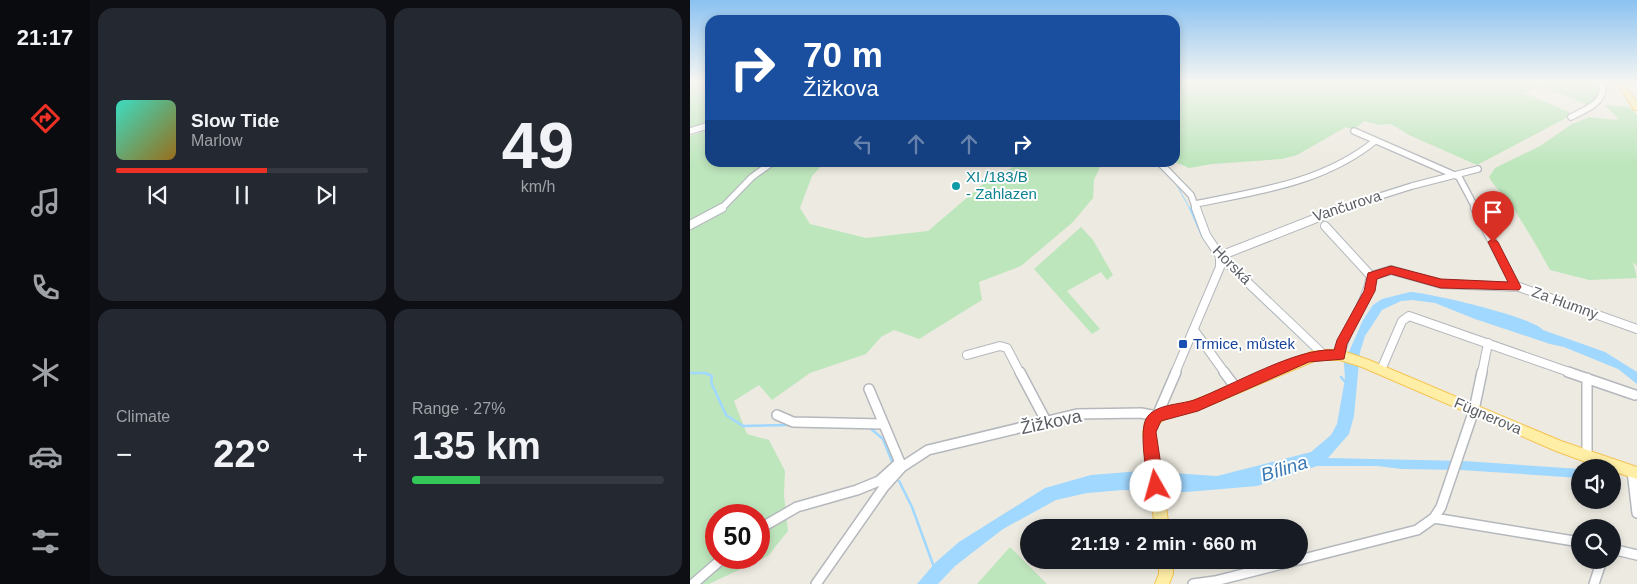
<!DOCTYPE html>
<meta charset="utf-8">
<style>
:root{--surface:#171b24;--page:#242831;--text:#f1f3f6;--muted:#9ea1a6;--line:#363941;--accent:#ee3127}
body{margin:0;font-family:Arial,sans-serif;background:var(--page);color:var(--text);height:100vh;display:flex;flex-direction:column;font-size:19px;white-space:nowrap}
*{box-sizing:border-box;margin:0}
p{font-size:16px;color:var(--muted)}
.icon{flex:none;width:28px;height:28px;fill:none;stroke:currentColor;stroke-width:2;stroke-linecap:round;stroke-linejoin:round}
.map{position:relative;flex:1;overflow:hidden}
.details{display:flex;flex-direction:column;gap:8px;padding:8px;background:#0d0f14;width:600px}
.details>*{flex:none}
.top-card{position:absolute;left:15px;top:15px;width:475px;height:152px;border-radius:15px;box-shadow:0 2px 8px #0003;background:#1a4fa0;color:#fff;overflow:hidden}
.fabs{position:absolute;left:881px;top:459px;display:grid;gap:10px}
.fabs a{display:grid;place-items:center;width:50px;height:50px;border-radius:50%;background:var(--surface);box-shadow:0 2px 8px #0003;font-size:25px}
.speed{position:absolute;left:15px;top:504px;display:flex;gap:10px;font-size:25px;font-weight:700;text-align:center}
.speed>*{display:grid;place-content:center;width:65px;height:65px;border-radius:50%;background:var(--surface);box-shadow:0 2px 8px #0003;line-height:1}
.speed .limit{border:8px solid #d22;background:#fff;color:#111}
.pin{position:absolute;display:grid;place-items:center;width:42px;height:42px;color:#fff;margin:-51px -21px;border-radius:50% 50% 50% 0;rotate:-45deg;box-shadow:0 0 5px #0007}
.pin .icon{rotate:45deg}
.me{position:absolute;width:55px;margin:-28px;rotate:353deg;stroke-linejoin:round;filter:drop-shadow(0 0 4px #0008)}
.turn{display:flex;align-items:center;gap:18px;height:105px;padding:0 15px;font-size:22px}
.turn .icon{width:65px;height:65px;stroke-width:2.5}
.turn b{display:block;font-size:35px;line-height:42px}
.lanes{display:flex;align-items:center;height:48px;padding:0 15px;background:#0003;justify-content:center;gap:25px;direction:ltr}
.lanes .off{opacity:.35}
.big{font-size:38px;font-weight:700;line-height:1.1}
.details .widget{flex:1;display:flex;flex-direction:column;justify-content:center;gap:8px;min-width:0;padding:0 18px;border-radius:15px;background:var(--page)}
.details .dial{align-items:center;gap:0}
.dial b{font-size:65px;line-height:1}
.song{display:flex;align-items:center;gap:15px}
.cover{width:60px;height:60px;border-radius:8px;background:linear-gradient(135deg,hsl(170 70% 55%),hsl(40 70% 35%))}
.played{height:5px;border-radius:2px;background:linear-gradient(90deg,var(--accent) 60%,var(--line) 60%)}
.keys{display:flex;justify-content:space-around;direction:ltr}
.heat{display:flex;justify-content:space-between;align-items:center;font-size:28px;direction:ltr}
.charge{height:8px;border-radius:4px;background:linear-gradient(90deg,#34c759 27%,var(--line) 0)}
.details .tiles{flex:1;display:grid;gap:8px;grid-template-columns:repeat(2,1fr)}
.trip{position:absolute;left:330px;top:519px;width:288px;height:50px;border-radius:25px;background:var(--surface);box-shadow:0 2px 8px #0003;font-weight:700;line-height:50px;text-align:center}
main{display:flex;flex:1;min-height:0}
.tab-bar{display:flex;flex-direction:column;width:90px;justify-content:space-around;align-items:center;background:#090b0e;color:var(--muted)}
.tab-bar .icon{width:35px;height:35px}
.tab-bar .selected{color:var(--accent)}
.tab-bar b{font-size:22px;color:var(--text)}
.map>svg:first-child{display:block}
.green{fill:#bee6bd;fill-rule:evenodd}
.water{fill:#a0d8ff}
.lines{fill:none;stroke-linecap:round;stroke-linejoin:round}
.stream-far2{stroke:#a0d8ff;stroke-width:1}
.stream-far1{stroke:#a0d8ff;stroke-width:2}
.stream{stroke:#a0d8ff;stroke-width:2.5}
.minor-far2-casing{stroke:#b4b8bd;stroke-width:8}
.minor-far1-casing{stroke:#b4b8bd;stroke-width:10}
.minor-casing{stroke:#b4b8bd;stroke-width:12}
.major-casing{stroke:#f5c353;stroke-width:2}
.minor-far2{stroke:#fff;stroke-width:5.5}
.minor-far1{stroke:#fff;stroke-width:8}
.minor{stroke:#fff;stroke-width:9}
.major{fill:#ffeea5;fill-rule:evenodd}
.route{fill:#ee3127;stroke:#9b2019}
.culture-dot{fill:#0f9aa8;stroke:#fff;stroke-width:2}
.transit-dot{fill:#1a4fb4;stroke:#fff;stroke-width:2}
.labels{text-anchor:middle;stroke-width:4;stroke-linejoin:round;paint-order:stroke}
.culture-label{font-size:15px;fill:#0d838f;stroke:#fff;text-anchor:start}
.street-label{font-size:15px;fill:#5a5e63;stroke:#fff}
.transit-label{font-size:15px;fill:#164399;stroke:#fff;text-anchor:start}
.near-street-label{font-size:18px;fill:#5a5e63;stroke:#fff}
.near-water-label{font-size:19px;font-style:italic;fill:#3a79b4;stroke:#fff}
</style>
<main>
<nav class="tab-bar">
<b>21:17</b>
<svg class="icon selected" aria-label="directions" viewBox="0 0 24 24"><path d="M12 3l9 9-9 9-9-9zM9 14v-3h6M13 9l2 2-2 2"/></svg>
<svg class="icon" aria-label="music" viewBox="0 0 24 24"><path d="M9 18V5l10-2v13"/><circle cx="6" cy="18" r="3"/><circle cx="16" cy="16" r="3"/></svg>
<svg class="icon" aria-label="phone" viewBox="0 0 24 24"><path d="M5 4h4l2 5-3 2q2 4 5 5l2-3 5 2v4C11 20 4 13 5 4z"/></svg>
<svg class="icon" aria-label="climate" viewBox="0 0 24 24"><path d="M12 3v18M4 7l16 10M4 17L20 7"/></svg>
<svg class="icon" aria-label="car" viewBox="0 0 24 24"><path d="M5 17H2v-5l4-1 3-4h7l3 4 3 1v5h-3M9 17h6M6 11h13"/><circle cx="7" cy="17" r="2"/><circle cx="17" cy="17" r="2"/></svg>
<svg class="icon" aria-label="filters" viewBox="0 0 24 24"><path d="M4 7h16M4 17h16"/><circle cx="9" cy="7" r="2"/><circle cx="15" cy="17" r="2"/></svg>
</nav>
<section class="details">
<div class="tiles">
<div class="widget">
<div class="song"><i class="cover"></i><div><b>Slow Tide</b><p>Marlow</p></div></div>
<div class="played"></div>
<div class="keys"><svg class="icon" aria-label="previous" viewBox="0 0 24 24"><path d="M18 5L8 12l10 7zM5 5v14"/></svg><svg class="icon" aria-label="pause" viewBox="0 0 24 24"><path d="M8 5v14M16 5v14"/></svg><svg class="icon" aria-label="next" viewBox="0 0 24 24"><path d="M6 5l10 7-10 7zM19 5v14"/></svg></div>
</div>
<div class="widget dial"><b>49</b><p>km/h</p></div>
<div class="widget"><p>Climate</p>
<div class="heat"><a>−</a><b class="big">22°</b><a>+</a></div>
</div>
<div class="widget"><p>Range · 27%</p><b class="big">135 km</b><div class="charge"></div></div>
</div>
</section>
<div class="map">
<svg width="947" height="584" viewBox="0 0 947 584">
<rect width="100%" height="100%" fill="#edeae1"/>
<path class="green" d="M0 82H20V128L0 134Z
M485 82H900L912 88 905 100 898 105 850 86 833 94H837L883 114 877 115 878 117 787 165 719 135 701 124 689 125 674 121 664 130 656 127 607 155 592 159 522 164 499 168 485 162V100L493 97 485 88Z
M917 105 939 107 947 115V266L943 262 947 278 899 280 860 270C847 246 833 223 818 200 811 191 804 187 799 177L805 168 850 146 882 124 899 117 926 120 928 118 915 106Z
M20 129V162L134 163 122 176 110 208 120 224 176 238 238 231 293 184 330 163H412L404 180 403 198 383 222 331 266 289 282 292 300 229 339 204 330 191 337 176 354 120 373 82 400 69 385 44 401 57 434 79 440 95 471 94 495 98 531 78 556 19 584H0V136ZM26 515H69V558H26Z
M391 227 403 240 423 275 417 280 411 272 377 291 410 329 402 334 344 269Z
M320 547 357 584H287Z"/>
<path class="water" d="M720 292C740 293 843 317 853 330L915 352 947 372V384L928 369 874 347 860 344 785 319 745 303 722 300 711 301 692 310 675 336 670 352 664 416 659 434 638 458 774 461 890 469V478L771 470 712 469 687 466H627L567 486 496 492 433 490 397 493 366 500 313 529 265 566 248 584H227L246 562 269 542 355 488 401 475 451 471 527 476 621 452 641 435 647 424 655 379 654 363 673 320 683 305 692 299Z"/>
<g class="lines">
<path class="stream-far2" d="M463 162 480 177
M485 182 500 209"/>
<path class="stream-far1" d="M500 208 512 236
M535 266 622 349"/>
<path class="stream" d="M0 373H15L22 376 21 382 36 415 53 426 100 425
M651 377 656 383
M180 428 193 439 203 464
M209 481 222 507 244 567"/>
<defs>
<path id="minor-far2" d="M881 117C895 110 917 102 912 83
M0 131 20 125
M664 131 769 177 786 209
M469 162 501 195 506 209
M505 204C569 191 633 183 685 141
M31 209 62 177 83 162
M649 209 722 186 788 169"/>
<path id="minor-far1" d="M506 208 516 235 530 256 633 354
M785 208 826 287
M0 225 32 208
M635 226 681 276
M530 256 652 208
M504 330 535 373
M277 355 310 346 317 348 330 373
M650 355C656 327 676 305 681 276L701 270 751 284 829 287 947 329
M691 370 712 321 719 316 882 373
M485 373 530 267V256
M792 373 798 343"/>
<path id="minor" d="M330 372 356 421
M534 372 546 388
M878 372 945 395
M897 378V456
M179 389 211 465
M87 415 103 422 193 424
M942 471 947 513
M744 518 890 542
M69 529 107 507 167 490 189 481 210 462
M922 549 947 555
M609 560 727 530 744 518 751 507 784 410 792 372
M3 584 33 558
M126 584 194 487 212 467 238 450 387 414 451 413 467 416 486 372
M503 584 525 581 608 560
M904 584 910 566 909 560"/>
<path id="major" d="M927 82H933L947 103V110H944Z
M626 350H650L679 360 871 441 947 467V479L922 471V468H912L866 451 672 367 650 360H627L508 410 475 419 468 424 465 432 479 528H465L453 432 459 416 468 410 503 401Z
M469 560H483V574L479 584H465L469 574Z"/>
</defs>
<use href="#minor-far2" class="minor-far2-casing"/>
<use href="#minor-far1" class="minor-far1-casing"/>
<use href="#minor" class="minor-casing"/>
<use href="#major" class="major-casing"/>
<use href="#minor-far2" class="minor-far2"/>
<use href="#minor-far1" class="minor-far1"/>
<use href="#minor" class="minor"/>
<use href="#major" class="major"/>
</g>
<linearGradient id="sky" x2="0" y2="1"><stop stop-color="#8bc2f1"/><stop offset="0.5" stop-color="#f7f6f2"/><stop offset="1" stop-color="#f7f6f2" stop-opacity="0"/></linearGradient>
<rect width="947" height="164" fill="url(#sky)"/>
<path class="route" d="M803 238 808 242 831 287 829 290 751 288 701 274 687 279 685 291 657 344 654 359 619 362 508 411 471 421 466 432 474 486 471 491 466 493 461 491C456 478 449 431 456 419 464 404 489 405 504 400 541 386 608 347 644 350L647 340 674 291 678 273 701 266 751 279 818 282 798 242Z"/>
<circle class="culture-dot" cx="266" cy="186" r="5"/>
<rect class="transit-dot" x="488" y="339" width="10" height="10" rx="2.5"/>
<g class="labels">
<g class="culture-label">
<text x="276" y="182">XI./183/B<tspan x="276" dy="17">- Zahlazen</tspan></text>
</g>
<g class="street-label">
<text transform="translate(657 206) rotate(-18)" y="5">Vančurova</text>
<text transform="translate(542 265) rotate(45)" y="5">Horská</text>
<text transform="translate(875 303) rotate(20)" y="5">Za Humny</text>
<text transform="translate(798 416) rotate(23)" y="5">Fügnerova</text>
</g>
<g class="transit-label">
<text x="503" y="349">Trmice, můstek</text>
</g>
<g class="near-street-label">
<text transform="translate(361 422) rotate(-12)" y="6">Žižkova</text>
</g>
<g class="near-water-label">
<text transform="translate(594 468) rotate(-17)" y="7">Bílina</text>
</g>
</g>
</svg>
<div class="fabs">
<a><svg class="icon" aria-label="sound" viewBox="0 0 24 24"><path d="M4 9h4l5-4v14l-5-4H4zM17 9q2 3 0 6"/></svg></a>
<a><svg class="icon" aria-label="search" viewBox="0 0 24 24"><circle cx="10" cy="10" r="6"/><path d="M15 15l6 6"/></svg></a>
</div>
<div class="speed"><div class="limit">50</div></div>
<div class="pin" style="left:803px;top:242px;background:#d93025"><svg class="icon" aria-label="arrive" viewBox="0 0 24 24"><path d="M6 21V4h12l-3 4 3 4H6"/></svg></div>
<svg class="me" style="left:466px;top:486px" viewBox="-20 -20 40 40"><circle r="19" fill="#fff"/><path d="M0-13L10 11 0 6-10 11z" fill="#ee3127"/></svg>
<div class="trip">21:19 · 2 min · 660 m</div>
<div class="top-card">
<div class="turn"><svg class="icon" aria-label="right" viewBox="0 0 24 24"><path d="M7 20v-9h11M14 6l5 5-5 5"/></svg><div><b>70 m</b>Žižkova</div></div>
<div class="lanes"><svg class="icon off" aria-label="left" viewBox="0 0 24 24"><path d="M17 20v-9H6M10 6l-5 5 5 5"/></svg><svg class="icon off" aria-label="ahead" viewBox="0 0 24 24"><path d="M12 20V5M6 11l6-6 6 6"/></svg><svg class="icon off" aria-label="ahead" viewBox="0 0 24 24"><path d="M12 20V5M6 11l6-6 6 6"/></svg><svg class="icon" aria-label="right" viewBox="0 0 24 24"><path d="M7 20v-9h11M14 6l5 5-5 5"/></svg></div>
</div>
</div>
</main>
